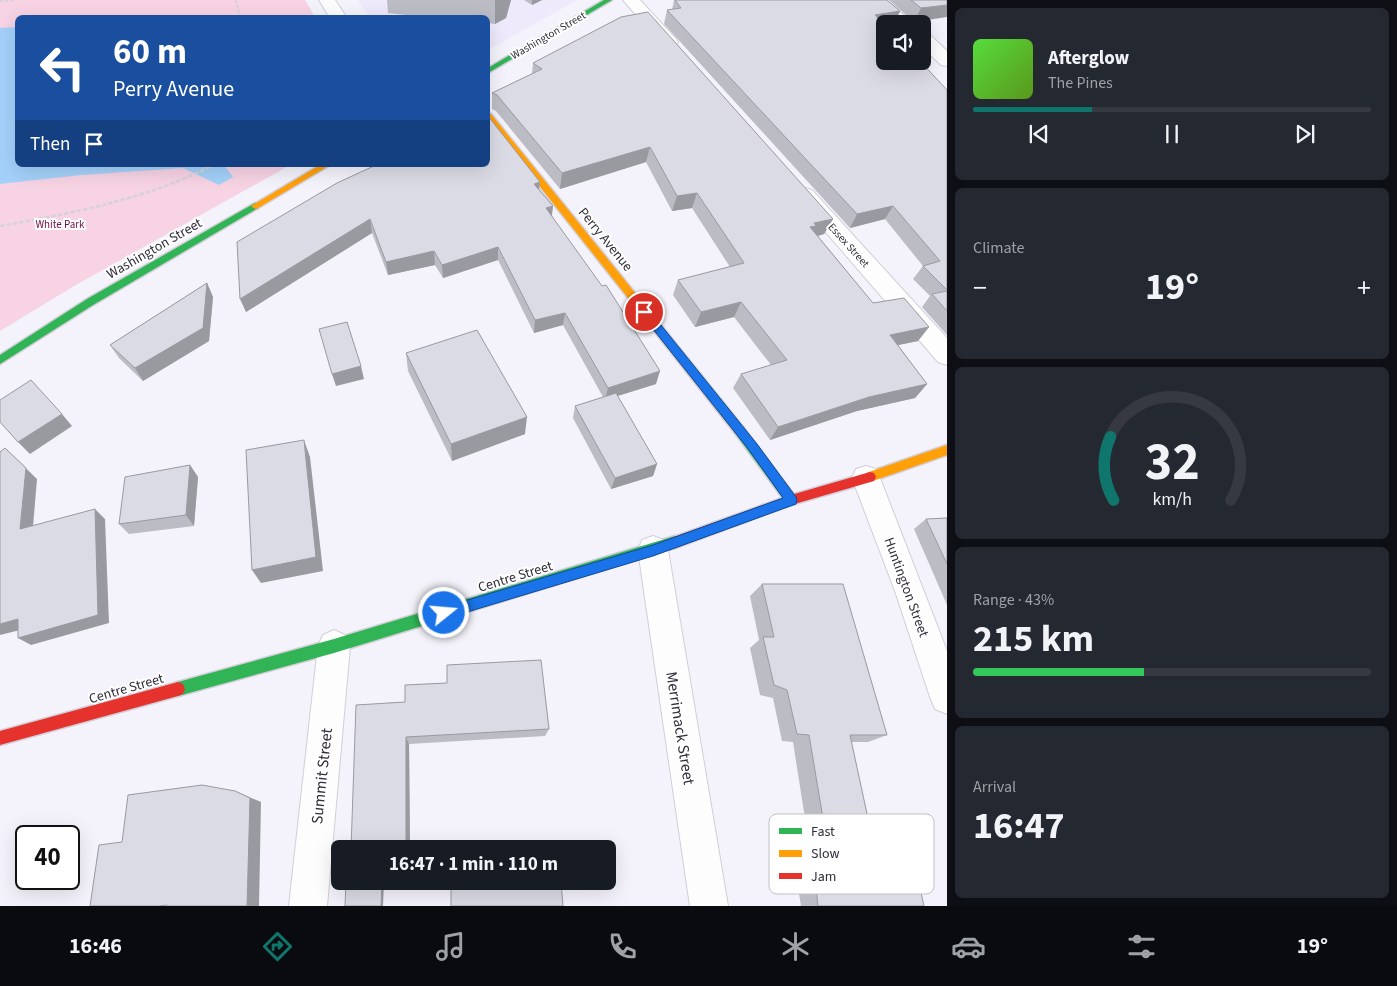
<!DOCTYPE html>
<meta charset="utf-8">
<style>
:root{--surface:#171b24;--page:#242831;--text:#f1f3f6;--muted:#9ea1a6;--line:#363941;--accent:#0f766e}
body{margin:0;font-family:"Source Sans 3",sans-serif;background:var(--page);color:var(--text);height:100vh;display:flex;flex-direction:column;font-size:19px;white-space:nowrap}
*{box-sizing:border-box;margin:0}
p{font-size:16px;color:var(--muted)}
.icon{flex:none;width:28px;height:28px;fill:none;stroke:currentColor;stroke-width:2;stroke-linecap:round;stroke-linejoin:round}
.map{position:relative;flex:1;overflow:hidden}
.details{display:flex;flex-direction:column;gap:8px;padding:8px;background:#0d0f14;width:450px}
.details>*{flex:none}
.banner{position:absolute;left:15px;top:15px;width:475px;height:152px;border-radius:8px;box-shadow:0 5px 20px #0002;background:#1a4fa0;color:#fff;overflow:hidden}
.buttons{position:absolute;left:876px;top:15px;display:grid;gap:10px}
.buttons a{display:grid;place-items:center;width:55px;height:55px;border-radius:8px;background:var(--surface);box-shadow:0 5px 20px #0002;font-size:25px}
.speed{position:absolute;left:15px;top:825px;display:flex;gap:10px;font-size:25px;font-weight:700;text-align:center}
.speed>*{display:grid;place-content:center;width:65px;height:65px;border-radius:50%;background:var(--surface);box-shadow:0 5px 20px #0002;line-height:1}
.speed .limit{border:2px solid #111;border-radius:8px;background:#fff;color:#111}
.pin{position:absolute;display:grid;place-items:center;width:42px;height:42px;color:#fff;margin:-21px;border:2px solid #fff;border-radius:50%;box-shadow:0 1px 5px #0007}
.me{position:absolute;width:55px;margin:-28px;rotate:73deg;stroke-linejoin:round;filter:drop-shadow(0 0 4px #0008)}
.turn{display:flex;align-items:center;gap:18px;height:105px;padding:0 15px;font-size:22px}
.turn .icon{width:65px;height:65px;stroke-width:2.5}
.turn b{display:block;font-size:35px;line-height:42px}
.then{display:flex;align-items:center;height:48px;padding:0 15px;background:#0003;gap:10px;font-size:19px}
.big{font-size:38px;font-weight:700;line-height:1.1}
.details .card{flex:1;display:flex;flex-direction:column;justify-content:center;gap:8px;min-width:0;padding:0 18px;border-radius:8px;background:var(--page)}
.details .dial{align-items:center;gap:0}
.dial svg{height:130px;overflow:visible;fill:none;stroke:var(--line);stroke-width:7;stroke-linecap:round;text-anchor:middle}
.dial text{fill:var(--text);stroke:none}
.song{display:flex;align-items:center;gap:15px}
.cover{width:60px;height:60px;border-radius:8px;background:linear-gradient(135deg,hsl(110 70% 55%),hsl(90 70% 35%))}
.played{height:5px;border-radius:2px;background:linear-gradient(90deg,var(--accent) 30%,var(--line) 30%)}
.keys{display:flex;justify-content:space-around;direction:ltr}
.heat{display:flex;justify-content:space-between;align-items:center;font-size:28px;direction:ltr}
.charge{height:8px;border-radius:4px;background:linear-gradient(90deg,#34c759 43%,var(--line) 0)}
.trip{position:absolute;left:331px;top:840px;width:285px;height:50px;border-radius:8px;background:var(--surface);box-shadow:0 5px 20px #0002;font-weight:700;line-height:50px;text-align:center}
.menu{display:flex;height:80px;justify-content:space-around;align-items:center;background:#090b0e;color:var(--muted)}
.menu .icon{width:35px;height:35px}
.menu .current{color:var(--accent)}
.menu b{font-size:22px;color:var(--text)}
main{display:flex;flex:1;min-height:0}
.map>svg:first-child{display:block}
.built{fill:#eee9fb}
.green{fill:#f7d3e4}
.water{fill:#a4d1fa}
.lines{fill:none;stroke-linecap:round;stroke-linejoin:round}
.street-casing{stroke:#d1ced8;stroke-width:2}
.fast-casing{stroke:#d1ced8;stroke-width:3}
.slow-casing{stroke:#d1ced8;stroke-width:3}
.jam-casing{stroke:#d1ced8;stroke-width:3}
.path-far1{stroke:#d5d3d6;stroke-width:2;stroke-dasharray:3 2;stroke-linecap:butt}
.path{stroke:#d5d3d6;stroke-width:2.5;stroke-dasharray:4.5 2;stroke-linecap:butt}
.street{fill:#fdfdfe;fill-rule:evenodd}
.fast{fill:#30b455;fill-rule:evenodd}
.slow{fill:#ff9f0a;fill-rule:evenodd}
.jam{fill:#e5322d;fill-rule:evenodd}
.wall{fill:#bcbcc5}
.shaded-wall{fill:#9999a0}
.building{fill:#dbdbe5;stroke:#9999a0}
.route{fill:#1a73e8;stroke:#114b97}
.labels{text-anchor:middle;stroke-width:4;stroke-linejoin:round;paint-order:stroke}
.far-street-label{font-size:11px;fill:#322d3b;stroke:#fff}
.far-park-label{font-size:11px;fill:#6d1142;stroke:#fff}
.street-label{font-size:14px;fill:#322d3b;stroke:#fff}
.near-street-label{font-size:16px;fill:#322d3b;stroke:#fff}
.key{fill:#fff;stroke:#c2c0c4;stroke-width:1}
.key-label{font-size:14px;fill:#322d3b}
</style>
<main>
<div class="map">
<svg width="947" height="906" viewBox="0 0 947 906">
<rect width="100%" height="100%" fill="#f4f2fa"/>
<path class="built" d="M358 0H577L488 50V18L369 17Z"/>
<path class="green" d="M0 0H305L315 17 18 18V165H290L74 286 0 331Z"/>
<path class="water" d="M17 27 18 165H224L233 177 219 185 183 168 81 175 0 184V28Z"/>
<g class="lines">
<defs>
<path id="street" d="M319 0H335L347 18H330Z
M623 0H640L675 38 678 42 675 46 669 47 663 46Z
M868 0H886L914 24H895Z
M922 32 928 33 947 51V66L941 65 922 47Z
M805 188 812 190 947 338V365L938 362 798 200 794 195 798 190Z
M866 466 876 469 880 478 947 651V714L935 709 930 697 895 591 852 478 856 469Z
M653 536 664 540 668 550 728 906H690L638 550 642 540Z
M334 630 345 635 350 646 327 906H289L318 646 323 635Z"/>
<path id="fast" d="M604 0H612L488 73V68Z
M255 203 259 206 258 208 93 305 0 364V355L87 299Z
M739 425 743 427 795 496 797 500 795 504 791 505 787 504 735 433 733 430 735 427Z
M675 536 679 538 681 542 679 546 675 548 334 653 178 696 173 694 171 689 173 684 178 682 334 639Z"/>
<path id="slow" d="M488 114H491L743 427 745 430 743 433H735L488 121Z
M320 165H330L258 208 255 209 251 206Z
M947 445V455L870 482 866 481 864 477 866 473Z"/>
<path id="jam" d="M870 472 874 473 876 477 874 481 791 505 675 548 671 546 669 542 671 538 791 495Z
M178 682 183 684 185 689 183 694 178 696 0 745V731Z"/>
</defs>
<use href="#street" class="street-casing"/>
<use href="#fast" class="fast-casing"/>
<use href="#slow" class="slow-casing"/>
<use href="#jam" class="jam-casing"/>
<path class="path-far1" d="M236 0 240 18
M0 1 13 0"/>
<path class="path" d="M0 226C72 213 148 199 213 165"/>
<use href="#street" class="street"/>
<use href="#fast" class="fast"/>
<use href="#slow" class="slow"/>
<use href="#jam" class="jam"/>
</g>
<path class="wall" d="M387 0H511L506 18 495 24 488 23V18H433L388 13Z
M524 0H542L532 5Z
M674 0H887L900 11 894 24H885V61L947 90V335L922 307 930 296 913 279 923 266 885 219 850 228 664 24 667 10H672Z
M889 0H947L914 22Z
M533 63 833 219 824 234 818 236 873 303 929 327 918 341 898 345 927 384 915 398 857 411 770 440 733 388 741 374 771 365 734 317 695 327 673 295 678 280 730 267 692 208 672 211 646 162 560 189 496 111 492 109V93L532 74Z
M539 189 553 206 552 216 656 384 617 396 657 464 653 476 611 489 573 418 575 406 603 397 563 325 534 333 498 260 443 278 435 265 388 275 372 233 246 312 237 242Z
M207 283 213 297 209 341 143 381 119 358 110 345Z
M406 353 525 434 452 461 408 371Z
M190 465 198 477 194 526 129 534 119 524Z
M947 518V605L914 529 926 519Z
M762 584 887 735 868 742H851L869 823 924 906H801L798 887 816 888 793 742 782 741 773 698 760 695 750 648 759 640 750 596Z
M405 702 549 729 545 736 409 744 410 849H351Z"/>
<path class="shaded-wall" d="M495 0H511L506 18 495 24Z
M532 0H542L532 5Z
M947 5V17L914 22 921 8Z
M900 11 894 24H885V26L875 15Z
M650 147 646 162 560 189 562 173Z
M540 182 538 196 534 184Z
M697 193 692 208 672 211 677 196Z
M553 206 551 219 546 208Z
M893 206 885 219 850 228 857 214Z
M370 219 372 233 246 312 240 299Z
M833 219 824 234 810 238V227L814 223Z
M498 247V260L443 278 442 265Z
M434 251 435 265 388 275 386 262Z
M207 283 213 297 209 341 143 381 135 368Z
M741 302 734 317 695 327 701 312Z
M565 313 563 325 534 333 535 320Z
M929 327 918 341 879 349 890 335Z
M361 366 364 379 336 386 332 374Z
M660 371 656 384 605 400 608 388Z
M927 384 915 398 857 411 770 440 778 427 869 397Z
M62 414 72 426 30 454 18 442Z
M527 417 525 434 452 461 451 444Z
M304 440 310 457 323 571 261 583 252 570Z
M5 448 37 479 32 539 20 529Z
M657 464 653 476 611 489 615 478Z
M190 465 198 477 194 526 186 515Z
M95 509 105 519 109 623 31 645 18 638Z
M18 619 32 627 0 635V624Z
M406 737 409 744 410 849H406Z
M235 791 261 802 259 906H247Z
M382 881H384L383 906H381Z"/>
<path class="building" d="M675 0H887L900 11 875 15 885 25V61H920L947 90V290L923 266 940 261 893 206 857 214 667 10 681 8Z
M911 0H947V5L921 8Z
M648 12 833 219 814 223 816 226 810 227 873 303 904 298 929 327 890 335 927 384 869 397 778 427 741 374 787 360 741 302 701 312 678 280 744 263 697 193 677 196 650 147 562 173 497 95 492 93 542 69 533 63 621 17Z
M488 116 540 182 534 184 553 206 546 208 602 286 606 285 660 371 608 388 565 313 535 320 498 247 442 265 434 251 386 262 370 219 240 299 237 242 337 183 376 165H488Z
M207 283 203 328 135 368 110 345Z
M947 291V311L932 294Z
M347 322 361 366 332 374 319 329Z
M477 330 527 417 451 444 406 353Z
M31 380 62 414 18 442 0 422V400Z
M616 393 657 464 615 478 575 406Z
M304 440 316 557 252 570 246 450Z
M5 448 26 468 20 529 95 509 98 615 18 638V619L0 624V452Z
M190 465 186 515 119 524 125 477Z
M947 518V564L926 519Z
M762 584H843L887 735H850L869 823 906 826 924 906H818L816 888 835 890 809 735 797 734 787 690 774 685 763 637H774Z
M541 660 549 729 406 737V849H351L356 705 405 702V685L447 683V665Z
M202 785 235 791 250 798 247 906H167V905L158 906H90L99 845 122 842 128 795Z
M346 881H382L381 906H345Z
M451 881H561L563 906H451Z"/>
<path class="route" d="M644 308 648 309 757 444 796 497 797 500 796 504 653 556 444 619 439 617 437 613 439 608 444 607 653 545 783 498 749 450 641 314V309Z"/>
<g class="labels">
<g class="far-street-label">
<text transform="translate(548 35) rotate(-30)" y="4">Washington Street</text>
<text transform="translate(849 245) rotate(48)" y="4">Essex Street</text>
</g>
<g class="far-park-label">
<text x="60" y="228">White Park</text>
</g>
<g class="street-label">
<text transform="translate(606 239) rotate(51)" y="5">Perry Avenue</text>
<text transform="translate(154 248) rotate(-30)" y="5">Washington Street</text>
<text transform="translate(515 576) rotate(-17)" y="5">Centre Street</text>
<text transform="translate(907 587) rotate(70)" y="5">Huntington Street</text>
<text transform="translate(126 688) rotate(-16)" y="5">Centre Street</text>
</g>
<g class="near-street-label">
<text transform="translate(681 728) rotate(81)" y="6">Merrimack Street</text>
<text transform="translate(321 776) rotate(-84)" y="6">Summit Street</text>
</g>
</g>
<rect x="769" y="814" width="165" height="80" rx="8" class="key"/>
<rect x="779" y="828" width="23" height="6" fill="#30b455"/>
<rect x="779" y="850" width="23" height="7" fill="#ff9f0a"/>
<rect x="779" y="873" width="23" height="6" fill="#e5322d"/>
<g class="key-label">
<text x="811" y="836">Fast</text>
<text x="811" y="858">Slow</text>
<text x="811" y="881">Jam</text>
</g>
</svg>
<div class="buttons">
<a><svg class="icon" aria-label="sound" viewBox="0 0 24 24"><path d="M4 9h4l5-4v14l-5-4H4zM17 9q2 3 0 6"/></svg></a>
</div>
<div class="speed"><div class="limit">40</div></div>
<div class="pin" style="left:644px;top:312px;background:#d93025"><svg class="icon" aria-label="arrive" viewBox="0 0 24 24"><path d="M6 21V4h12l-3 4 3 4H6"/></svg></div>
<svg class="me" style="left:444px;top:613px" viewBox="-20 -20 40 40"><circle r="17" fill="#1a73e8" stroke="#fff" stroke-width="3"/><path d="M0-11L8 9 0 5-8 9z" fill="#fff"/></svg>
<div class="trip">16:47 · 1 min · 110 m</div>
<div class="banner">
<div class="turn"><svg class="icon" aria-label="left" viewBox="0 0 24 24"><path d="M17 20v-9H6M10 6l-5 5 5 5"/></svg><div><b>60 m</b>Perry Avenue</div></div>
<div class="then">Then<svg class="icon" aria-label="arrive" viewBox="0 0 24 24"><path d="M6 21V4h12l-3 4 3 4H6"/></svg></div>
</div>
</div>
<section class="details">
<div class="card">
<div class="song"><i class="cover"></i><div><b>Afterglow</b><p>The Pines</p></div></div>
<div class="played"></div>
<div class="keys"><svg class="icon" aria-label="previous" viewBox="0 0 24 24"><path d="M18 5L8 12l10 7zM5 5v14"/></svg><svg class="icon" aria-label="pause" viewBox="0 0 24 24"><path d="M8 5v14M16 5v14"/></svg><svg class="icon" aria-label="next" viewBox="0 0 24 24"><path d="M6 5l10 7-10 7zM19 5v14"/></svg></div>
</div>
<div class="card"><p>Climate</p>
<div class="heat"><a>−</a><b class="big">19°</b><a>+</a></div>
</div>
<div class="card dial"><svg viewBox="0 0 100 80">
<path d="M14 69A42 42 0 1 1 86 69"/>
<path d="M14 69A42 42 0 0 1 12 30" stroke="#0f766e"/>
<text x="50" y="56" font-size="32" font-weight="700">32</text>
<text x="50" y="72" font-size="11">km/h</text>
</svg></div>
<div class="card"><p>Range · 43%</p><b class="big">215 km</b><div class="charge"></div></div>
<div class="card"><p>Arrival</p><b class="big">16:47</b></div>
</section>
</main>
<nav class="menu">
<b>16:46</b>
<svg class="icon current" aria-label="directions" viewBox="0 0 24 24"><path d="M12 3l9 9-9 9-9-9zM9 14v-3h6M13 9l2 2-2 2"/></svg>
<svg class="icon" aria-label="music" viewBox="0 0 24 24"><path d="M9 18V5l10-2v13"/><circle cx="6" cy="18" r="3"/><circle cx="16" cy="16" r="3"/></svg>
<svg class="icon" aria-label="phone" viewBox="0 0 24 24"><path d="M5 4h4l2 5-3 2q2 4 5 5l2-3 5 2v4C11 20 4 13 5 4z"/></svg>
<svg class="icon" aria-label="climate" viewBox="0 0 24 24"><path d="M12 3v18M4 7l16 10M4 17L20 7"/></svg>
<svg class="icon" aria-label="car" viewBox="0 0 24 24"><path d="M5 17H2v-5l4-1 3-4h7l3 4 3 1v5h-3M9 17h6M6 11h13"/><circle cx="7" cy="17" r="2"/><circle cx="17" cy="17" r="2"/></svg>
<svg class="icon" aria-label="filters" viewBox="0 0 24 24"><path d="M4 7h16M4 17h16"/><circle cx="9" cy="7" r="2"/><circle cx="15" cy="17" r="2"/></svg>
<b>19°</b>
</nav>
